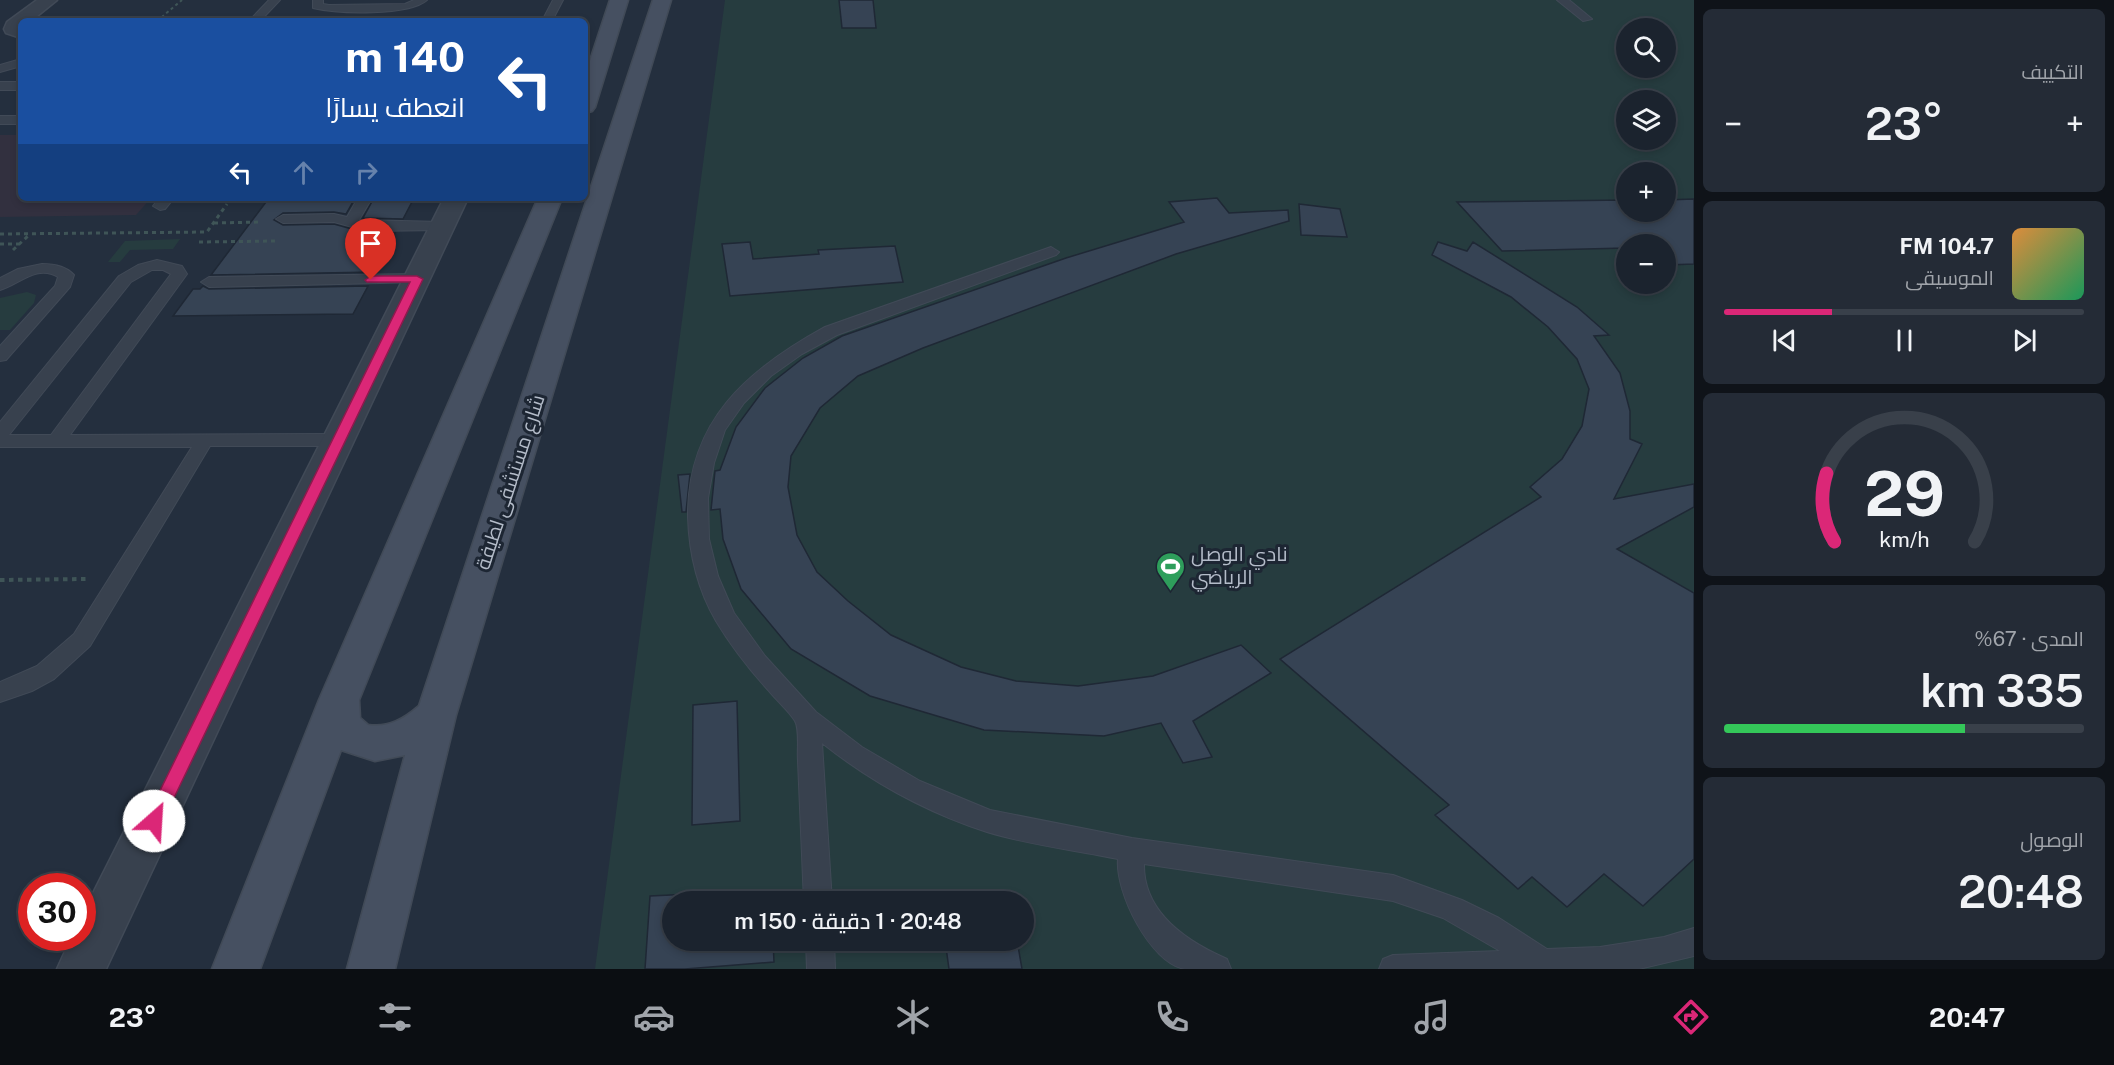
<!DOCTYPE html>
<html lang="ar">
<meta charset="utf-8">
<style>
:root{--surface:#1b232e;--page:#242b36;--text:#f1f3f6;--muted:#a0a4aa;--line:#39404a;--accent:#db2777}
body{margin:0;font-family:"Public Sans",Cairo,sans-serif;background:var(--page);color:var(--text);direction:rtl;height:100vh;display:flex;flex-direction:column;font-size:22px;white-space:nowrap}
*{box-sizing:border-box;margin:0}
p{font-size:20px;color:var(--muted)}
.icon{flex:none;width:33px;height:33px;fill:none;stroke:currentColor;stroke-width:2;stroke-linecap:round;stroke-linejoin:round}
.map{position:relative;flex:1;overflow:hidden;direction:ltr}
.drawer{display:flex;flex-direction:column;gap:9px;padding:9px;background:#0f1319;width:420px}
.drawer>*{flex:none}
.hud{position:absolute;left:18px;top:18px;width:570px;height:183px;border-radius:9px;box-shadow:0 3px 9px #0003,0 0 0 2px var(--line);direction:rtl;background:#1a4fa0;color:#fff;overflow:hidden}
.buttons{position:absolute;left:1616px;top:18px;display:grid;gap:12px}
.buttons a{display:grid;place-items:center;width:60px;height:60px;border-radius:50%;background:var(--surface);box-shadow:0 3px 9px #0003,0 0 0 2px var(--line);font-size:30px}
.speed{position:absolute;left:18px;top:873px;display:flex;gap:12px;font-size:30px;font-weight:700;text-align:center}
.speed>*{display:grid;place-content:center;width:78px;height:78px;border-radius:50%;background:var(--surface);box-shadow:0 3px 9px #0003,0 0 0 2px var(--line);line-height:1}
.speed .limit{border:9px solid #d22;background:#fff;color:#111}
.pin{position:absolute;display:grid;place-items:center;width:51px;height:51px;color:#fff;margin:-62px -26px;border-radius:50% 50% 50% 0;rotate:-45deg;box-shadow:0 0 6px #0007}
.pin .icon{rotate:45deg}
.me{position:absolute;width:66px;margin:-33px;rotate:26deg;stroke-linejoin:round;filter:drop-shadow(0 0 4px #0008)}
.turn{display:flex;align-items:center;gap:21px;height:126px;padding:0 24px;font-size:27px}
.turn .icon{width:78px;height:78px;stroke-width:2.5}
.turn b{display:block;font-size:42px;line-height:51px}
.lanes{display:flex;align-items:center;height:57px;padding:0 24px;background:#0003;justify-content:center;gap:30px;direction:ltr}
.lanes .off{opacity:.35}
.big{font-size:45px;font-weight:600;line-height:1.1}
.drawer .widget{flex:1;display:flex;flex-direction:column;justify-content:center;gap:9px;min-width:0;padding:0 21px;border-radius:9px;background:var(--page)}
.drawer .dial{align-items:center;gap:0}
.dial svg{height:156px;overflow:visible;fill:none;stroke:var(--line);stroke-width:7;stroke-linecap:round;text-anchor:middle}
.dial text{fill:var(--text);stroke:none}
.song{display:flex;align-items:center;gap:18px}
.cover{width:72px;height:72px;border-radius:9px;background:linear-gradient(135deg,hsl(30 70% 55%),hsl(150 70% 35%))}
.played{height:6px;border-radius:3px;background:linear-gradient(90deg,var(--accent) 30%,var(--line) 30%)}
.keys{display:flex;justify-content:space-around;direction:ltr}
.heat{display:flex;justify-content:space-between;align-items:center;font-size:33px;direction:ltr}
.charge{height:9px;border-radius:4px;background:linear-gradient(90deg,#34c759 67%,var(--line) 0)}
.trip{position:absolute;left:662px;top:891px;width:372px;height:60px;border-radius:30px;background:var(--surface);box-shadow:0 3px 9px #0003,0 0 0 2px var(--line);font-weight:600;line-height:60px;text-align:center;direction:rtl}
.tabs{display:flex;height:96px;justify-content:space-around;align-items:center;background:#0b0e12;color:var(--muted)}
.tabs .icon{width:42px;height:42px}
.tabs .active{color:var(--accent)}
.tabs b{font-size:27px;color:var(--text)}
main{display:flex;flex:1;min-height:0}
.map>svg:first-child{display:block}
.medical{fill:#32303f}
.green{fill:#263c3f;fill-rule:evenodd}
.building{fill:#364354;stroke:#1f2835;stroke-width:1.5}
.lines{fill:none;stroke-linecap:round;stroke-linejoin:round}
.lane-casing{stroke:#414a57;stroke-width:2}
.street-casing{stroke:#414a57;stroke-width:3}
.secondary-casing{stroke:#414a57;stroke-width:3}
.path-far2{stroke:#3f5557;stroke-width:2;stroke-dasharray:3 3;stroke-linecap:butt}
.path-far1{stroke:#3f5557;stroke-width:3;stroke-dasharray:4 4;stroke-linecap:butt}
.path{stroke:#3f5557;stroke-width:4;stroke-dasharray:4.5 4.5;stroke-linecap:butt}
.lane{fill:#38414e;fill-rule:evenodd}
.street{fill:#38414e;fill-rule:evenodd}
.secondary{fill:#465061;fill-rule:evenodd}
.route{fill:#db2777;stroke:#8e194d;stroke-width:1.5}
.labels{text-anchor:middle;stroke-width:6;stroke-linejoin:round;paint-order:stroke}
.street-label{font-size:20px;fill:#b4bcc9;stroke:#1d2633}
.poi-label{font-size:20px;fill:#b4bcc9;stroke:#1d2633;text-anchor:start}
</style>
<main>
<section class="drawer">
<div class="widget"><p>التكييف</p>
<div class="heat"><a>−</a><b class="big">23°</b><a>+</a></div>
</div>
<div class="widget">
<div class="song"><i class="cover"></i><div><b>104.7 FM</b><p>الموسيقى</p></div></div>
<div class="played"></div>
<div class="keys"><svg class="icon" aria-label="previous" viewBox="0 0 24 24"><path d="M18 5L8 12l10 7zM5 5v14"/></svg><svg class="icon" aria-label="pause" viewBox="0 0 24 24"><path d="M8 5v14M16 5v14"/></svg><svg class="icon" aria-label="next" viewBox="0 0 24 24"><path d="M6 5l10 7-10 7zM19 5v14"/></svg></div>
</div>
<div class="widget dial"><svg viewBox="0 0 100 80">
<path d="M14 69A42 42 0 1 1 86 69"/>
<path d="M14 69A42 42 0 0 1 10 34" stroke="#db2777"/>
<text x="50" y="56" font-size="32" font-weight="700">29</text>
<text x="50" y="72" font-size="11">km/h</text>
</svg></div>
<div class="widget"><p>المدى · 67%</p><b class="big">335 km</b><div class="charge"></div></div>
<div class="widget"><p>الوصول</p><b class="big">20:48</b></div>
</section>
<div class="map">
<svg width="1694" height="969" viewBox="0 0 1694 969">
<rect width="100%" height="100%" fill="#242f3e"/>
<path class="medical" d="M0 135H21V198H151L136 215 0 217Z"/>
<path class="green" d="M725 0H1694V969H595ZM1626 28H1665V68H1626ZM1626 100H1665V140H1626ZM1626 172H1665V212H1626ZM1626 244H1665V284H1626ZM672 902H1023V940H672Z
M180 239 173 249 130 250 120 262H108L125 241Z
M27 292 36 295 34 303 10 330H0V298Z"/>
<path class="building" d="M839 0H873L876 28H842Z
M269 198H355L346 214 334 212 283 213 274 220 283 225 334 224 366 233H395L375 272 211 275Z
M374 198H414L403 219 363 218Z
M1217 198 1229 213 1288 210 1289 221 1176 254 923 348 858 376 820 408 791 456 788 487 797 535 817 572 848 601 891 635 961 667 1016 681 1078 686 1153 676 1241 645 1271 673 1193 721 1212 757 1183 763 1161 723 1104 736 984 730 870 696 791 649 741 589 723 539 720 509 711 510 715 471 720 470 736 427 765 388 803 358 842 336 1066 258 1184 222 1169 202Z
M1694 199V264L1667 265 1665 244H1626V248L1502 251 1457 202 1626 200V212H1665V200Z
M1299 204 1340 209 1347 237 1301 235Z
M750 242 753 259 819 254 818 250 895 246 903 282 730 296 722 244Z
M1438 242 1467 251 1473 242 1577 307 1609 335 1594 336 1620 373 1630 411V439L1642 444 1614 499 1694 484V507L1617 549 1694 593V859L1643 906 1604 874 1567 907 1532 877 1518 889 1435 815 1449 805 1280 659 1541 497 1530 487 1562 459 1582 426 1589 389 1577 359 1548 327 1511 297 1432 255Z
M203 286 209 289 368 286 353 314 173 316 193 289H200Z
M690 474 686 512H682L678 475Z
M737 701 740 821 692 825 693 705Z
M711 893V902H672V940H773L774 962 685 969H645L650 896Z
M945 940H1017L1022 969H949Z"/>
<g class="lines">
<defs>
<path id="lane" d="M269 0H280L260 21H249Z
M313 0H323V4L329 5 405 4 414 0H427C409 16 338 14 313 8Z
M553 0H563L552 21H542Z
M1557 0H1569L1592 19 1583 21Z
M21 59V66L0 72V65Z
M0 82H21V90H0Z
M0 116H21V124H0Z
M159 198H174L165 209 160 210 153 206Z
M358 198H372L359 220 443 222 450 226 443 230 367 231 334 222 283 223 276 219 283 215 334 214 347 217Z
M1051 247 1059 252 1056 255 837 335 802 354 771 376 744 403 725 430 714 463 708 498 709 539 718 576 734 613 765 656 816 712 862 747 920 781 990 810 1132 838 1393 875 1462 900 1499 918 1547 949 1600 947 1664 937 1694 928V956L1639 969H1379L1383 959 1393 955 1500 951 1443 918 1393 901 1144 864C1143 913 1188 942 1227 959L1231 969C1217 969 1199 969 1185 969 1150 963 1115 892 1118 859 1075 850 1029 845 987 832 928 813 871 782 822 743L832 902H804C802 855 800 808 798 761 797 750 800 730 795 721 788 710 776 700 768 690 749 669 731 646 716 621 698 590 689 554 688 517 687 421 747 370 825 327Z
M157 260 182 266 187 274 70 435 341 434 348 436 350 440 348 444 341 446H210L90 646 54 679 32 691 0 702V682L37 666 74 634 192 447H0V422L119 276 138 265ZM152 270H163L171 274 51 435H9L131 282Z
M42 264C53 264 66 266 74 275L70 287 6 360 0 361V346L55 286 58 277C36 264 19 285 0 290V278L18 269Z
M417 274 423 276 425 279 423 282 209 287 201 282 209 277Z
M806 940H834L835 969H807Z"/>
<path id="street" d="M37 0H57L31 21H21V38L6 33 4 29 7 22Z
M444 198H468L106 969H57L71 938H82V915Z"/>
<path id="secondary" d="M610 0H628L595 107 592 111 585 113V76Z
M653 0H671L456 715 395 969H347L405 755 375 761 341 750 260 969H212L319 700 538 198H562L359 700 360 718 368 725C389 728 404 719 419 706Z"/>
</defs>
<use href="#lane" class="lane-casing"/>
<use href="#street" class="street-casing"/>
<use href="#secondary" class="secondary-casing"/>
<path class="path-far2" d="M157 21 182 0"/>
<path class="path-far1" d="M214 223 261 222
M0 234 207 232 227 204
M199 242 276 241
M0 244H20
M13 250 30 234"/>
<path class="path" d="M0 580 86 579"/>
<use href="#lane" class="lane"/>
<use href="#street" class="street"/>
<use href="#secondary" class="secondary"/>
</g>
<path class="route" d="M371 276H417L423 279 160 827 154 829 148 827 145 821 148 815 410 282H367L365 280Z"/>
<defs>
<symbol id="stadium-pin" viewBox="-11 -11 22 30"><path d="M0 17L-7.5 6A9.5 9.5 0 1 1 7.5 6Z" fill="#2e9e5b" stroke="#1d2633"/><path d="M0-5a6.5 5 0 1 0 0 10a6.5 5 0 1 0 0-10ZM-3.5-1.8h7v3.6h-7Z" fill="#fff"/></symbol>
</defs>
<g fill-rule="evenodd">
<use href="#stadium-pin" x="1154" y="550" width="33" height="45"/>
</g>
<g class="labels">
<g class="street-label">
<text transform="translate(510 482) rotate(-72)" y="7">شارع مستشفى لطيفة</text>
</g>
<g class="poi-label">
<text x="1191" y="561">نادي الوصل<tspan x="1191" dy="23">الرياضي</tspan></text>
</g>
</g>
</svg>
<div class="buttons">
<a><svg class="icon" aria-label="search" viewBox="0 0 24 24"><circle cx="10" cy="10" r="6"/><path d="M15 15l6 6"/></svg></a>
<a><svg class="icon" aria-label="layers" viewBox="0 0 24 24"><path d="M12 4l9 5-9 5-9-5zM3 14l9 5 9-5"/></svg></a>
<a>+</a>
<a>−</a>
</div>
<div class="speed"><div class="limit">30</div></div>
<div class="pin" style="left:371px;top:280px;background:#d93025"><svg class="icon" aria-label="arrive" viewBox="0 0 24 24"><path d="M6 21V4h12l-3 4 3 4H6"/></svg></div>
<svg class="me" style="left:154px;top:821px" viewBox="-20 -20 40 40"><circle r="19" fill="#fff"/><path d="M0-13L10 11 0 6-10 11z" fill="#db2777"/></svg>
<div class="trip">20:48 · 1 دقيقة · 150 m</div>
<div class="hud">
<div class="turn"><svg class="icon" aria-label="left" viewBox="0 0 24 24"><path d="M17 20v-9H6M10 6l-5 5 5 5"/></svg><div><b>140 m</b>انعطف يسارًا</div></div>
<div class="lanes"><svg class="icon" aria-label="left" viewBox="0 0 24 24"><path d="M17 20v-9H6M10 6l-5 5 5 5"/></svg><svg class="icon off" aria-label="ahead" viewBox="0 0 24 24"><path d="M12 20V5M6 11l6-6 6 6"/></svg><svg class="icon off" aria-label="right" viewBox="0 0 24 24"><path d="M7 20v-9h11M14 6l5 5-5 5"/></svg></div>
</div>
</div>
</main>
<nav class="tabs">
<b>20:47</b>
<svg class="icon active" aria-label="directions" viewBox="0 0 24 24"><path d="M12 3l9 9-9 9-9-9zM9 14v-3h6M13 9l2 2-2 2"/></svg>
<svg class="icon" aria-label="music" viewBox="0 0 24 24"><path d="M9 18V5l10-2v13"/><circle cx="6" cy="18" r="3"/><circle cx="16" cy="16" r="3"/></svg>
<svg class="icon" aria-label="phone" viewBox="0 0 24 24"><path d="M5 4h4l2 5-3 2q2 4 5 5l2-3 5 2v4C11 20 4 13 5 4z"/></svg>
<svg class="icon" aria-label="climate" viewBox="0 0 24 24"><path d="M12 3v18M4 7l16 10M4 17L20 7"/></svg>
<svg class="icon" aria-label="car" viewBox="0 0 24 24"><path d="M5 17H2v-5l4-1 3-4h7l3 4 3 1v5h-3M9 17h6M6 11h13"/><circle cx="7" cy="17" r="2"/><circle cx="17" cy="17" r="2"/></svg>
<svg class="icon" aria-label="filters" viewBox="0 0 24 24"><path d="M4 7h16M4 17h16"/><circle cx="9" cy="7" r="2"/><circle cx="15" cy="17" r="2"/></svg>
<b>23°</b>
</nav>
